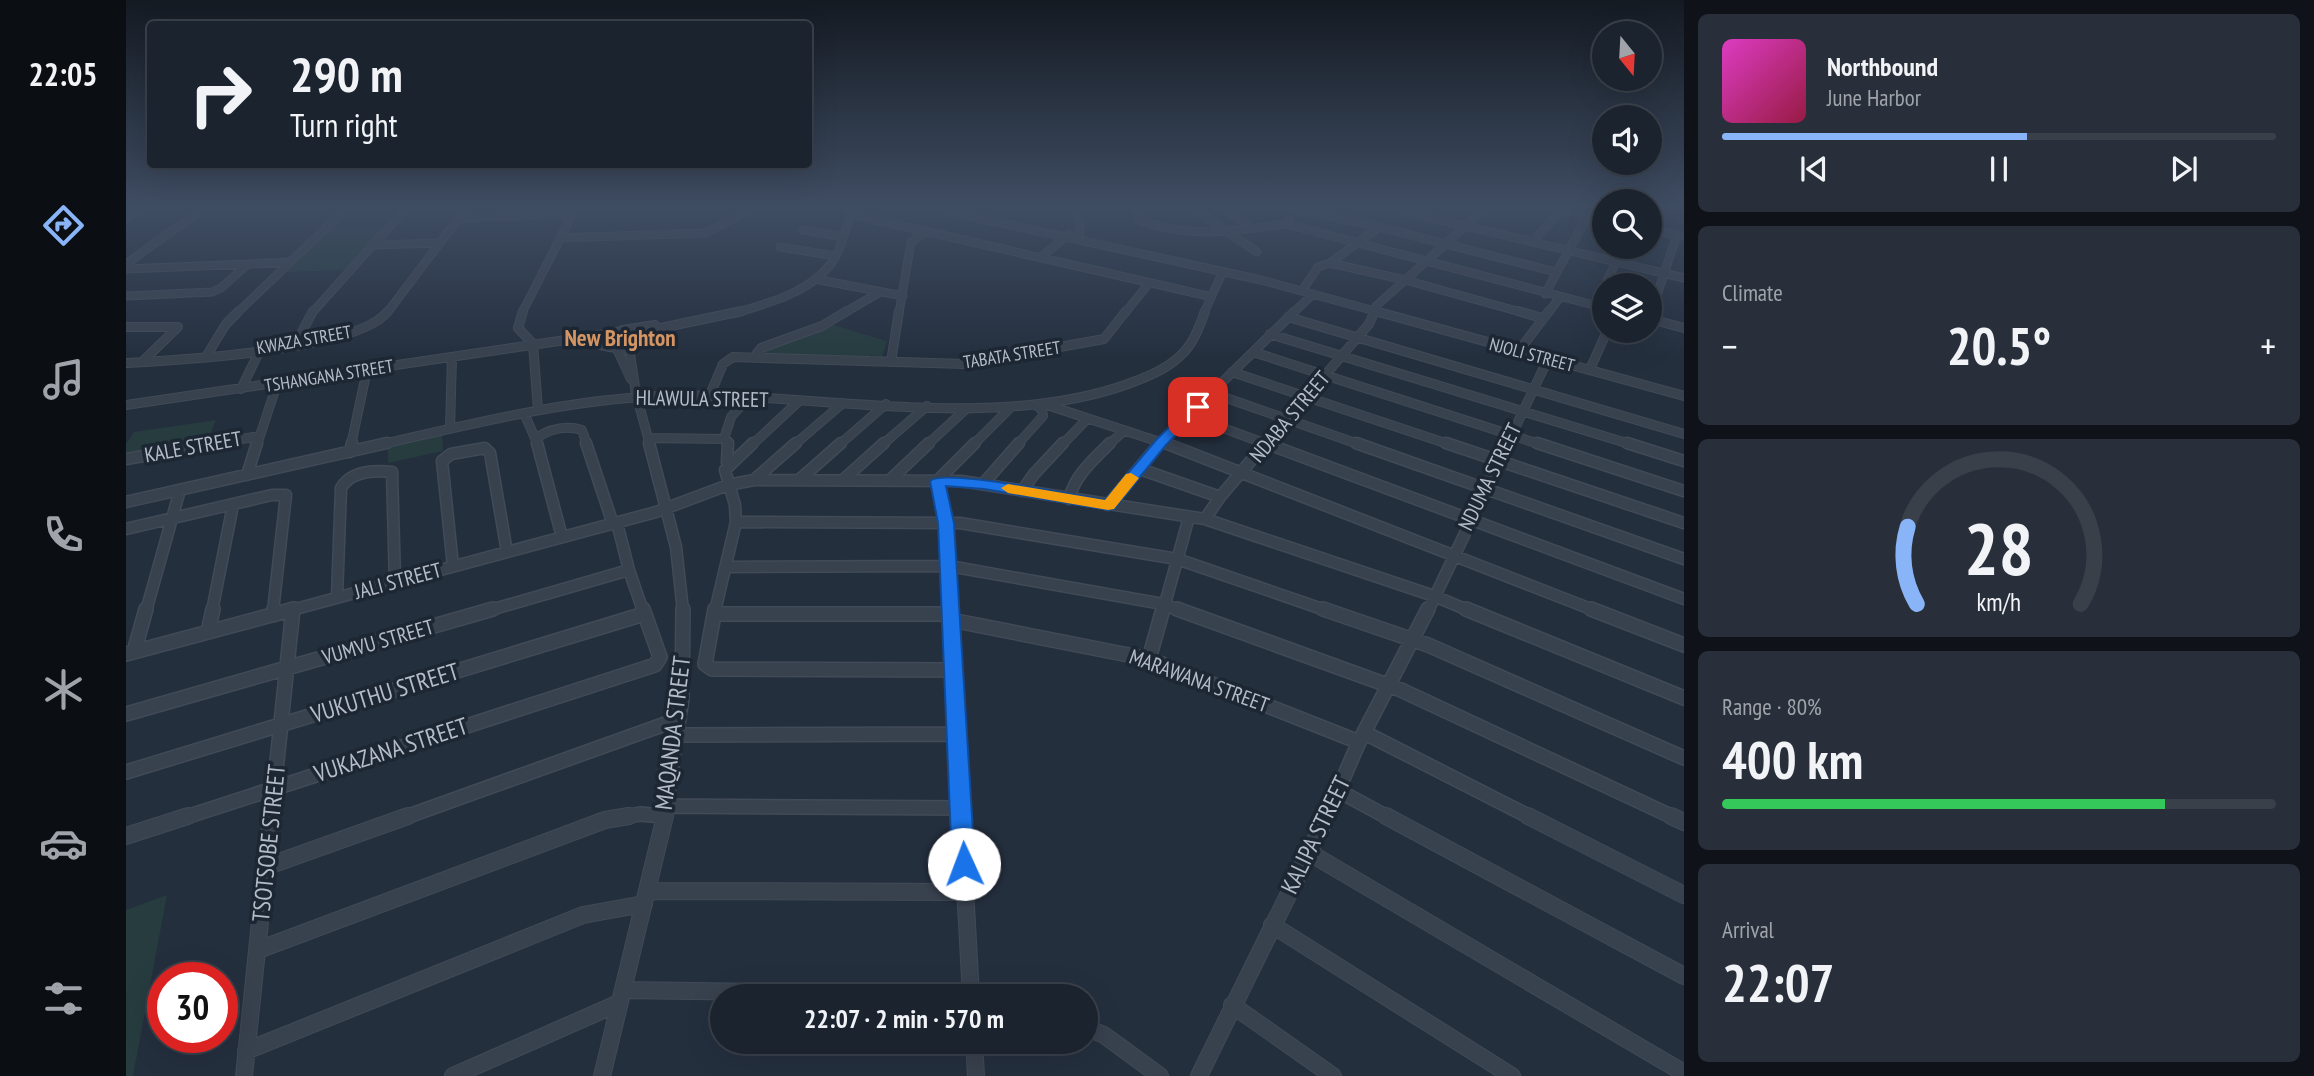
<!DOCTYPE html>
<meta charset="utf-8">
<style>
:root{--surface:#1b232e;--page:#282f3a;--text:#f1f3f6;--muted:#a0a4aa;--line:#39404a;--accent:#8ab4f8}
body{margin:0;font-family:"PT Sans Narrow",sans-serif;background:var(--page);color:var(--text);height:100vh;display:flex;flex-direction:column;font-size:26px;white-space:nowrap}
*{box-sizing:border-box;margin:0}
p{font-size:23px;color:var(--muted)}
.icon{flex:none;width:38px;height:38px;fill:none;stroke:currentColor;stroke-width:2;stroke-linecap:round;stroke-linejoin:round}
.map{position:relative;flex:1;overflow:hidden}
.drawer{display:flex;flex-direction:column;gap:14px;padding:14px;background:#0f1319;width:630px}
.drawer>*{flex:none}
.banner{position:absolute;left:21px;top:21px;width:665px;height:147px;border-radius:7px;box-shadow:0 7px 28px #0002,0 0 0 2px var(--line);background:#1b232e;color:var(--text);overflow:hidden}
.needle{width:46px;rotate:162deg}
.fabs{position:absolute;left:1466px;top:21px;display:grid;gap:14px}
.fabs a{display:grid;place-items:center;width:70px;height:70px;border-radius:50%;background:var(--surface);box-shadow:0 7px 28px #0002,0 0 0 2px var(--line);font-size:35px}
.speed{position:absolute;left:21px;top:962px;display:flex;gap:14px;font-size:35px;font-weight:700;text-align:center}
.speed>*{display:grid;place-content:center;width:91px;height:91px;border-radius:50%;background:var(--surface);box-shadow:0 7px 28px #0002,0 0 0 2px var(--line);line-height:1}
.speed .limit{border:10px solid #d22;background:#fff;color:#111}
.pin{position:absolute;display:grid;place-items:center;width:60px;height:60px;color:#fff;margin:-30px;border-radius:14px;box-shadow:0 4px 10px #0006}
.me{position:absolute;width:77px;margin:-38px;rotate:358deg;stroke-linejoin:round;filter:drop-shadow(0 0 5px #0008)}
.turn{display:flex;align-items:center;gap:24px;height:147px;padding:0 28px;font-size:32px}
.turn .icon{width:91px;height:91px;stroke-width:2.5}
.turn b{display:block;font-size:49px;line-height:60px}
.big{font-size:52px;font-weight:600;line-height:1.1}
.drawer .card{flex:1;display:flex;flex-direction:column;justify-content:center;gap:10px;min-width:0;padding:0 24px;border-radius:10px;background:var(--page)}
.drawer .dial{align-items:center;gap:0}
.dial svg{height:182px;overflow:visible;fill:none;stroke:var(--line);stroke-width:7;stroke-linecap:round;text-anchor:middle}
.dial text{fill:var(--text);stroke:none}
.song{display:flex;align-items:center;gap:21px}
.cover{width:84px;height:84px;border-radius:10px;background:linear-gradient(135deg,hsl(310 70% 55%),hsl(340 70% 35%))}
.played{height:7px;border-radius:4px;background:linear-gradient(90deg,var(--accent) 55%,var(--line) 55%)}
.keys{display:flex;justify-content:space-around;direction:ltr}
.heat{display:flex;justify-content:space-between;align-items:center;font-size:38px;direction:ltr}
.charge{height:10px;border-radius:5px;background:linear-gradient(90deg,#34c759 80%,var(--line) 0)}
.trip{position:absolute;left:584px;top:984px;width:388px;height:70px;border-radius:35px;background:var(--surface);box-shadow:0 7px 28px #0002,0 0 0 2px var(--line);font-weight:600;line-height:70px;text-align:center}
main{display:flex;flex:1;min-height:0}
.tabs{display:flex;flex-direction:column;width:126px;justify-content:space-around;align-items:center;background:#0b0e12;color:var(--muted)}
.tabs .icon{width:49px;height:49px}
.tabs .selected{color:var(--accent)}
.tabs b{font-size:32px;color:var(--text)}
.map>svg:first-child{display:block}
.green{fill:#263c3f}
.lines{fill:none;stroke-linecap:round;stroke-linejoin:round}
.minor-far4-casing{stroke:#414a57;stroke-width:9}
.minor-far3-casing{stroke:#414a57;stroke-width:10}
.minor-far2-casing{stroke:#414a57;stroke-width:13}
.minor-far1-casing{stroke:#414a57;stroke-width:16}
.minor-casing{stroke:#414a57;stroke-width:18}
.minor-far4{stroke:#38414e;stroke-width:7}
.minor-far3{stroke:#38414e;stroke-width:8}
.minor-far2{stroke:#38414e;stroke-width:10}
.minor-far1{stroke:#38414e;stroke-width:13}
.minor{stroke:#38414e;stroke-width:16}
.route{fill:#1a73e8;stroke:#114b97;stroke-width:2}
.slow{fill:#f59e0b}
.labels{text-anchor:middle;stroke-width:7;stroke-linejoin:round;paint-order:stroke}
.far-street-label{font-size:18px;fill:#b4bcc9;stroke:#1d2633}
.street-label{font-size:21px;fill:#b4bcc9;stroke:#1d2633}
.far-district-label{font-size:23px;font-weight:bold;fill:#d59563;stroke:#1d2633}
.near-street-label{font-size:24px;fill:#b4bcc9;stroke:#1d2633}
</style>
<main>
<nav class="tabs">
<b>22:05</b>
<svg class="icon selected" aria-label="directions" viewBox="0 0 24 24"><path d="M12 3l9 9-9 9-9-9zM9 14v-3h6M13 9l2 2-2 2"/></svg>
<svg class="icon" aria-label="music" viewBox="0 0 24 24"><path d="M9 18V5l10-2v13"/><circle cx="6" cy="18" r="3"/><circle cx="16" cy="16" r="3"/></svg>
<svg class="icon" aria-label="phone" viewBox="0 0 24 24"><path d="M5 4h4l2 5-3 2q2 4 5 5l2-3 5 2v4C11 20 4 13 5 4z"/></svg>
<svg class="icon" aria-label="climate" viewBox="0 0 24 24"><path d="M12 3v18M4 7l16 10M4 17L20 7"/></svg>
<svg class="icon" aria-label="car" viewBox="0 0 24 24"><path d="M5 17H2v-5l4-1 3-4h7l3 4 3 1v5h-3M9 17h6M6 11h13"/><circle cx="7" cy="17" r="2"/><circle cx="17" cy="17" r="2"/></svg>
<svg class="icon" aria-label="filters" viewBox="0 0 24 24"><path d="M4 7h16M4 17h16"/><circle cx="9" cy="7" r="2"/><circle cx="15" cy="17" r="2"/></svg>
</nav>
<div class="map">
<svg width="1558" height="1076" viewBox="0 0 1558 1076">
<rect width="100%" height="100%" fill="#242f3e"/>
<path class="green" d="M261 226 220 270 161 272 207 227Z
M707 325 761 341 756 358 745 355 744 358 638 355 639 348Z
M90 420 81 441 0 455V444L8 432Z
M316 434 317 451 262 463V446Z
M41 895 7 1076H0V910Z"/>
<g class="lines">
<defs>
<path id="minor-far4" d="M803 207 1135 280 1256 313
M950 207 954 227 953 239
M1008 207 1014 220C1063 239 1110 231 1160 224L1163 220
M1065 207 1131 252
M1094 207 1126 228
M1152 207 1233 222 1430 272
M1260 207 1558 278
M1423 207 1479 219
M724 214 1082 296
M332 218 447 214
M0 219 19 207
M1160 224 1479 308
M1524 229 1555 236
M677 230 717 237
M434 238 579 233 630 207
M1406 242 1436 210
M247 245 314 243
M654 247 710 256
M914 258 943 234
M1204 263 1279 280 1398 313
M0 264 79 207
M122 264 165 262
M0 269 122 264 95 288 86 292 0 296
M689 279 777 296
M1479 285 1497 247
M1178 288 1192 267 1204 263 1253 227
M1419 294 1462 215
M1250 306 1361 207
M111 313 222 207
M186 313 281 207
M261 313 341 207
M396 313 450 207
M609 313C644 303 688 291 708 259 718 243 721 224 727 207
M718 313 754 292
M773 313 785 242 799 232
M999 313 1023 283
M1078 313 1097 271
M1167 313 1187 294
M1422 313 1434 297
M1525 313 1551 235"/>
<path id="minor-far3" d="M397 311 392 328 407 344
M1249 311 1558 396
M1392 311 1416 318
M1524 316 1526 311
M1162 317 1558 434
M1524 319 1558 328
M0 327H52L16 362
M497 330 511 332 514 340 495 349 474 345V339Z
M497 330 529 325
M1144 334 1507 445
M515 337 535 328 616 311
M170 343 187 311
M407 344 412 410
M503 347 510 394 524 445
M1395 348 1423 311
M491 349 505 379
M1127 352 1416 445
M81 355 100 324 113 311
M637 358 631 353 635 348 696 326 721 311
M765 362 773 311
M0 363C52 360 232 351 262 311
M1465 367 1481 331
M1106 372 1325 445
M115 389 135 348
M1086 393 1235 445
M583 397 597 364 607 357 839 364 978 339 1000 311
M918 404 1043 445
M0 405 480 334
M398 413 412 445
M1062 415 1143 445
M324 429 326 357
M410 438C424 429 440 425 456 430L461 445
M523 438 598 439 603 445
M598 439 605 417 621 399
M80 445 134 436
M131 445 151 384
M225 445 241 370
M253 445C346 424 438 400 534 396 681 390 863 434 1002 384 1020 377 1039 370 1053 357 1067 345 1073 328 1079 311
M626 445 673 401
M668 445 717 403
M713 445 760 404
M756 445 801 406
M801 445 841 408
M847 445 884 408
M891 445 917 416 916 410 910 405
M936 445 961 419
M982 445 998 431
M1032 445 1169 311
M1139 445 1243 324 1248 313
M1381 445 1422 359"/>
<path id="minor-far2" d="M411 443 436 537
M460 443 487 524
M523 443 550 547 557 611
M602 443 601 462 605 464
M1039 443 1470 611
M1139 443 1558 599
M1230 443 1558 559
M1320 443 1558 523
M1411 443 1558 491
M1501 443 1558 461
M224 452 226 443
M0 459 90 443
M1014 469 1094 497
M121 475 131 443
M718 479 758 443
M628 480 670 443
M673 480 715 443
M764 480 803 443
M857 484 893 443
M896 491 908 474 937 443
M943 499C949 475 967 460 984 443
M0 502 261 443
M982 505 1034 443
M1079 519 1094 497 1140 443
M610 522 834 523 1051 559 1202 611
M491 523 503 570 517 611
M0 529 146 495H160L147 611
M327 566 316 461 325 454 359 448 364 453 381 552
M600 567 823 566 1037 604 1055 611
M211 597 215 488C225 471 248 470 266 472L269 581
M20 611 54 490
M86 611 107 505
M162 611 530 512 602 485 628 480 835 481 1079 519 1308 596 1344 611
M361 611 503 570
M589 611 610 522 609 505 599 470 627 443
M825 611 820 523 811 481 849 443
M1037 611 1063 517
M1302 611 1382 443"/>
<path id="minor-far1" d="M589 609 579 664 586 669 828 670
M825 609 836 818
M1051 609 1275 690 1549 818
M1197 609 1302 645 1558 758
M1340 609 1558 698
M1465 609 1558 645
M589 614H825
M147 615 148 609
M825 620 1023 659 1233 742
M82 632 87 609
M8 652 20 609
M0 654 168 609
M1023 659 1037 609
M0 714 367 609
M1239 733 1406 818
M552 735 832 734
M0 772 518 614
M1213 791 1263 818
M540 806 835 808
M57 818 529 665 534 657 517 609
M145 818 167 609
M277 818 553 719
M492 818 514 814 537 816
M538 818 556 698 557 609
M1200 818 1233 742 1302 609"/>
<path id="minor" d="M835 816 845 996
M1260 816 1558 976
M1402 816 1558 895
M1545 816 1558 822
M0 836 62 816
M1182 852 1558 1073
M139 867 282 816
M521 891 839 892
M1146 925 1386 1076
M132 950 479 820 503 816
M497 990 845 995
M1106 1005 1207 1076
M961 1028 978 1035 1034 1076
M848 1041 850 1076
M120 1051 457 915 518 904
M118 1076 145 816
M327 1076 493 1003
M476 1076 539 816
M1073 1076 1201 816"/>
</defs>
<use href="#minor-far4" class="minor-far4-casing"/>
<use href="#minor-far3" class="minor-far3-casing"/>
<use href="#minor-far2" class="minor-far2-casing"/>
<use href="#minor-far1" class="minor-far1-casing"/>
<use href="#minor" class="minor-casing"/>
<use href="#minor-far4" class="minor-far4"/>
<use href="#minor-far3" class="minor-far3"/>
<use href="#minor-far2" class="minor-far2"/>
<use href="#minor-far1" class="minor-far1"/>
<use href="#minor" class="minor"/>
</g>
<linearGradient id="sky" x2="0" y2="1"><stop stop-color="#141a22"/><stop offset="0.58" stop-color="#3f4d63"/><stop offset="1" stop-color="#3f4d63" stop-opacity="0"/></linearGradient>
<rect width="1558" height="357" fill="url(#sky)"/>
<path class="route" d="M1072 403 1076 404V409L1040 445 988 509 982 510 858 489 820 486 828 523 849 864 846 872 838 875 829 872 826 864 812 523 804 481C817 468 953 496 979 500L1031 439 1067 404Z"/>
<path class="slow" d="M1005 473 1013 478 988 509 982 510 882 493 875 488 882 484 979 500 1000 474Z"/>
<g class="labels">
<g class="far-street-label">
<text transform="translate(178 340) rotate(-10)" y="6">KWAZA STREET</text>
<text transform="translate(886 355) rotate(-9)" y="6">TABATA STREET</text>
<text transform="translate(1406 355) rotate(15)" y="6">NJOLI STREET</text>
<text transform="translate(203 376) rotate(-9)" y="6">TSHANGANA STREET</text>
</g>
<g class="street-label">
<text transform="translate(576 399) rotate(1)" y="7">HLAWULA STREET</text>
<text transform="translate(1164 417) rotate(-50)" y="7">NDABA STREET</text>
<text transform="translate(67 447) rotate(-10)" y="7">KALE STREET</text>
<text transform="translate(1364 477) rotate(-64)" y="7">NDUMA STREET</text>
<text transform="translate(272 581) rotate(-15)" y="7">JALI STREET</text>
<text transform="translate(252 642) rotate(-16)" y="7">VUMVU STREET</text>
<text transform="translate(1073 681) rotate(20)" y="7">MARAWANA STREET</text>
</g>
<g class="far-district-label">
<text x="494" y="346">New Brighton</text>
</g>
<g class="near-street-label">
<text transform="translate(259 693) rotate(-17)" y="8">VUKUTHU STREET</text>
<text transform="translate(547 733) rotate(-83)" y="8">MAQANDA STREET</text>
<text transform="translate(265 750) rotate(-18)" y="8">VUKAZANA STREET</text>
<text transform="translate(1190 835) rotate(-64)" y="8">KALIPA STREET</text>
<text transform="translate(143 843) rotate(-84)" y="8">TSOTSOBE STREET</text>
</g>
</g>
</svg>
<div class="fabs">
<a><svg class="needle" viewBox="-14 -14 28 28"><path d="M0-13l5 13h-10z" fill="#e53935"/><path d="M0 13l5-13h-10z" fill="#a0a4aa"/></svg></a>
<a><svg class="icon" aria-label="sound" viewBox="0 0 24 24"><path d="M4 9h4l5-4v14l-5-4H4zM17 9q2 3 0 6"/></svg></a>
<a><svg class="icon" aria-label="search" viewBox="0 0 24 24"><circle cx="10" cy="10" r="6"/><path d="M15 15l6 6"/></svg></a>
<a><svg class="icon" aria-label="layers" viewBox="0 0 24 24"><path d="M12 4l9 5-9 5-9-5zM3 14l9 5 9-5"/></svg></a>
</div>
<div class="speed"><div class="limit">30</div></div>
<div class="pin" style="left:1072px;top:407px;background:#d93025"><svg class="icon" aria-label="arrive" viewBox="0 0 24 24"><path d="M6 21V4h12l-3 4 3 4H6"/></svg></div>
<svg class="me" style="left:838px;top:864px" viewBox="-20 -20 40 40"><circle r="19" fill="#fff"/><path d="M0-13L10 11 0 6-10 11z" fill="#1a73e8"/></svg>
<div class="trip">22:07 · 2 min · 570 m</div>
<div class="banner">
<div class="turn"><svg class="icon" aria-label="right" viewBox="0 0 24 24"><path d="M7 20v-9h11M14 6l5 5-5 5"/></svg><div><b>290 m</b>Turn right</div></div>
</div>
</div>
<section class="drawer">
<div class="card">
<div class="song"><i class="cover"></i><div><b>Northbound</b><p>June Harbor</p></div></div>
<div class="played"></div>
<div class="keys"><svg class="icon" aria-label="previous" viewBox="0 0 24 24"><path d="M18 5L8 12l10 7zM5 5v14"/></svg><svg class="icon" aria-label="pause" viewBox="0 0 24 24"><path d="M8 5v14M16 5v14"/></svg><svg class="icon" aria-label="next" viewBox="0 0 24 24"><path d="M6 5l10 7-10 7zM19 5v14"/></svg></div>
</div>
<div class="card"><p>Climate</p>
<div class="heat"><a>−</a><b class="big">20.5°</b><a>+</a></div>
</div>
<div class="card dial"><svg viewBox="0 0 100 80">
<path d="M14 69A42 42 0 1 1 86 69"/>
<path d="M14 69A42 42 0 0 1 10 35" stroke="#8ab4f8"/>
<text x="50" y="56" font-size="32" font-weight="700">28</text>
<text x="50" y="72" font-size="11">km/h</text>
</svg></div>
<div class="card"><p>Range · 80%</p><b class="big">400 km</b><div class="charge"></div></div>
<div class="card"><p>Arrival</p><b class="big">22:07</b></div>
</section>
</main>
